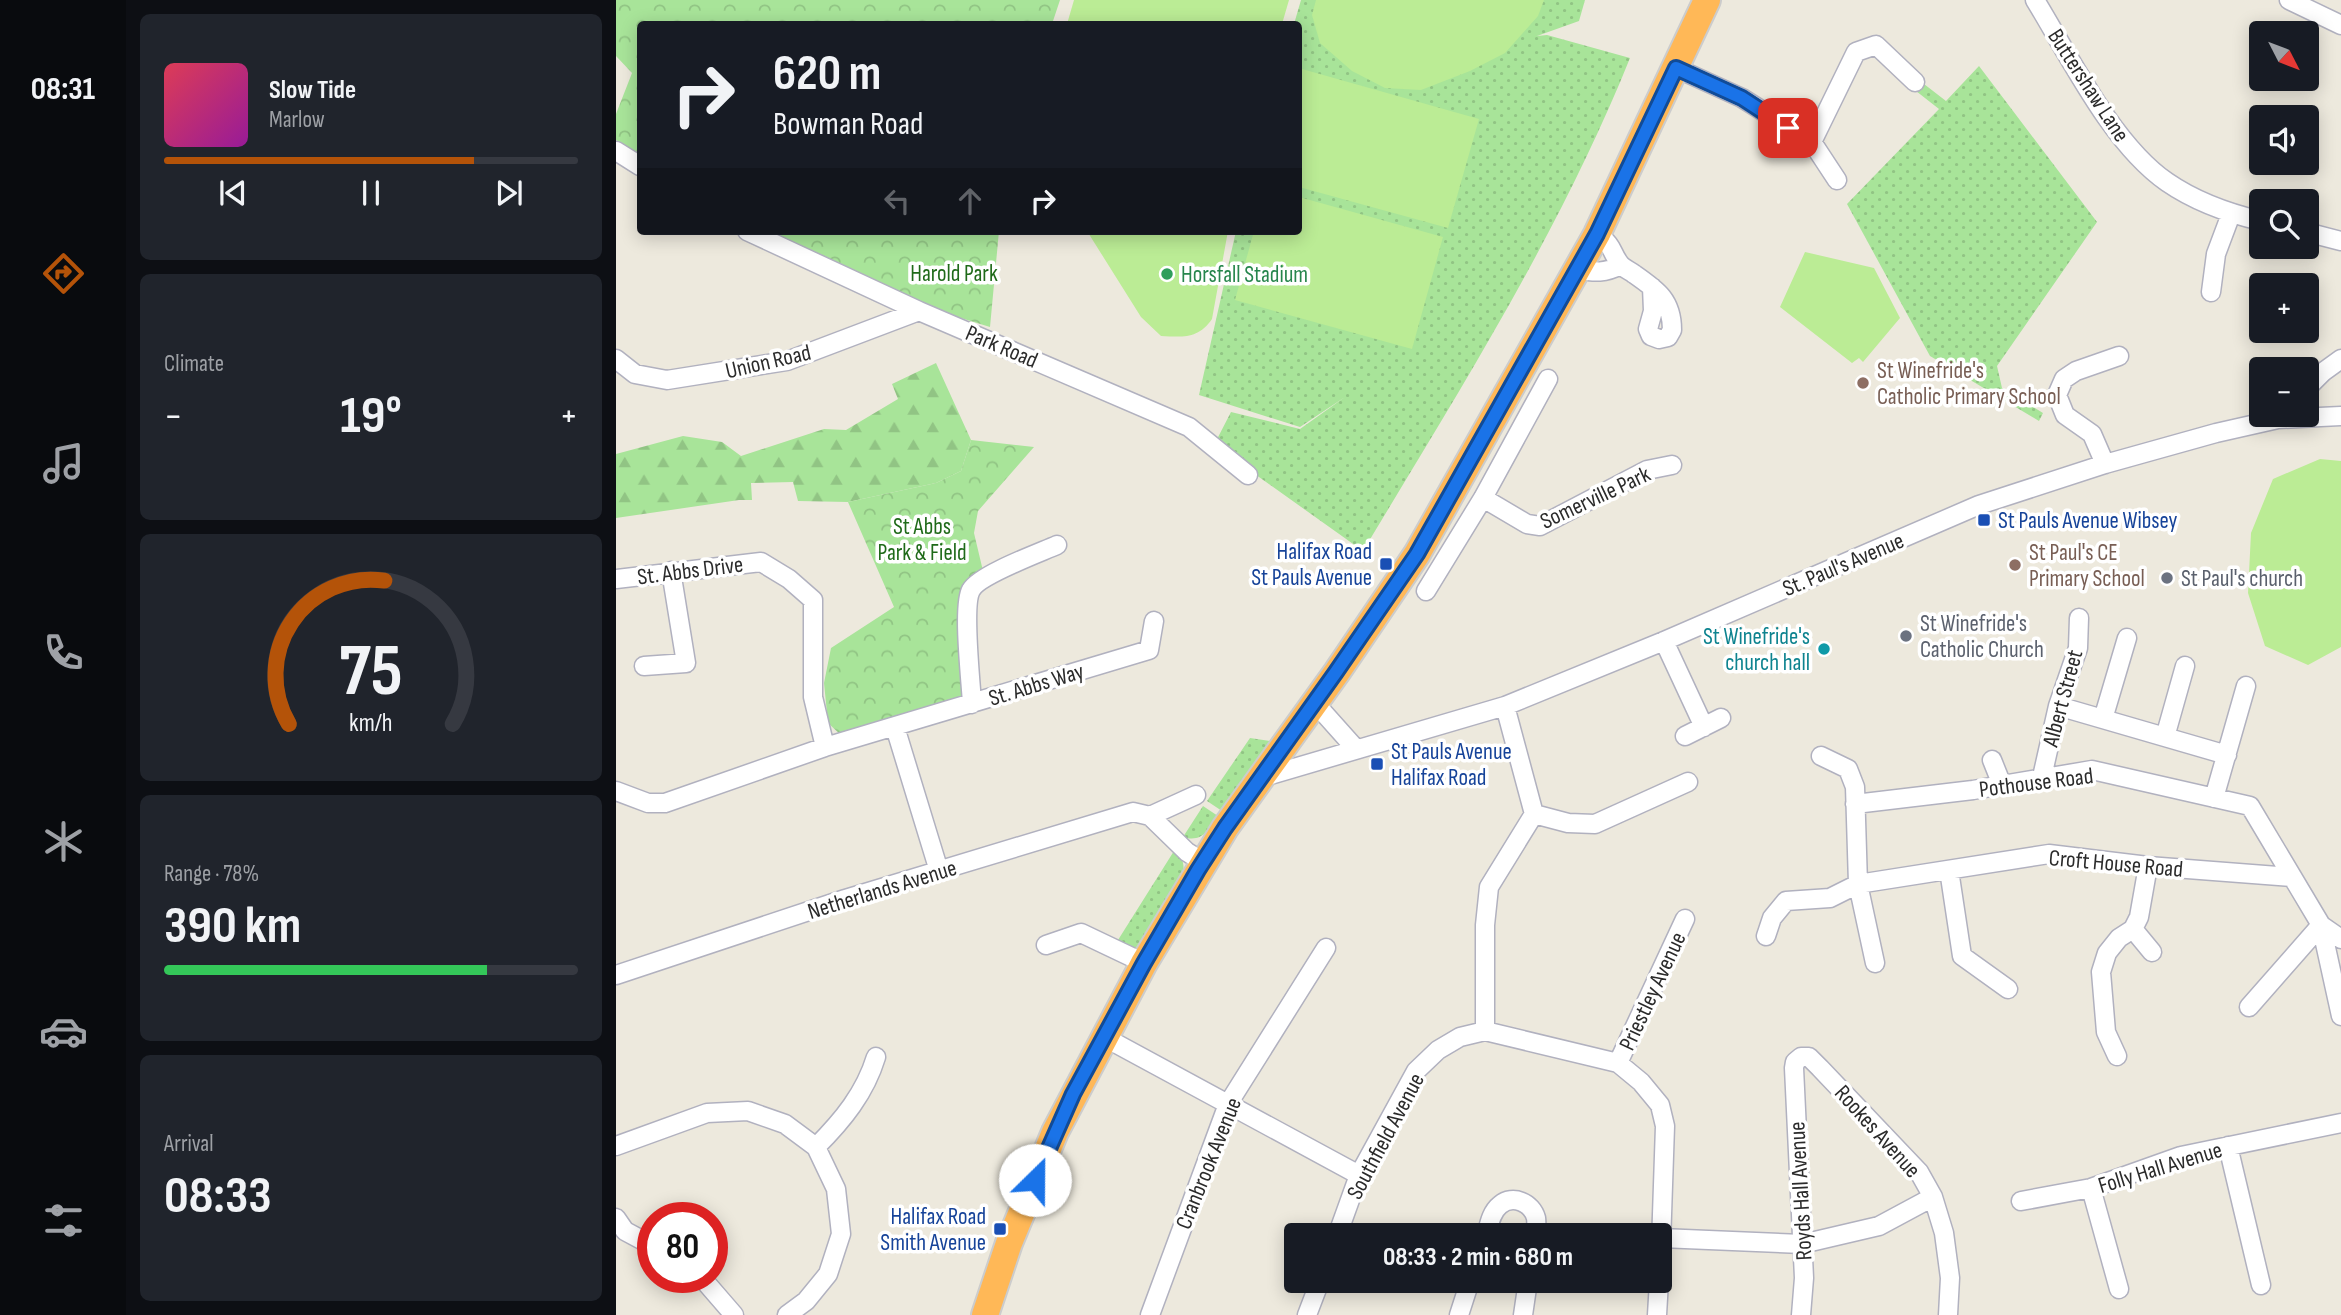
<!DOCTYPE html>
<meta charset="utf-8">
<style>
:root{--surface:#171b24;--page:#20242c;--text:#f1f3f6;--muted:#9ea1a6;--line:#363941;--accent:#b45309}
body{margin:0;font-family:"Sofia Sans Condensed",sans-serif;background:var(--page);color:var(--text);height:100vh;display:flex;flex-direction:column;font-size:26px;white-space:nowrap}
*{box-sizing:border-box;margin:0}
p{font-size:23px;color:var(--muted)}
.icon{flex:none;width:38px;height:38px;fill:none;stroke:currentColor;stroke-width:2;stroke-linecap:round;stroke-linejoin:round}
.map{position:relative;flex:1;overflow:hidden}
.details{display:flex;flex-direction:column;gap:14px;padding:14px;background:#0d0f14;width:490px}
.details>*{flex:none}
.banner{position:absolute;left:21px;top:21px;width:665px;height:214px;border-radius:7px;box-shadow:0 4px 18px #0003;background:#171b24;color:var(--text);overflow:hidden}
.needle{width:46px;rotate:132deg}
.fabs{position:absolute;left:1633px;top:21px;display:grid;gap:14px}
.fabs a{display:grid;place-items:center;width:70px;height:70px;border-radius:7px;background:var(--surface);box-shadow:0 4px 18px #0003;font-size:35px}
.speed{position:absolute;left:21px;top:1202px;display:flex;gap:14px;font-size:35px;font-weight:700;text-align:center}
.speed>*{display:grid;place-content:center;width:91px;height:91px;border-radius:50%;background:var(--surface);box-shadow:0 4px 18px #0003;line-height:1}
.speed .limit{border:10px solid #d22;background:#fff;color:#111}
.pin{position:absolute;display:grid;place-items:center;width:60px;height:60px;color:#fff;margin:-30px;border-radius:14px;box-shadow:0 4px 10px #0006}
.me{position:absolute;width:77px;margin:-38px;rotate:23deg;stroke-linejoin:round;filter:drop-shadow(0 0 5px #0008)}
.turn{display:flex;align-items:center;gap:24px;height:147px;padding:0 21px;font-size:32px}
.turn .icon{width:91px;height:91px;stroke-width:2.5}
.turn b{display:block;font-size:49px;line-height:60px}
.lanes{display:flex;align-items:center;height:66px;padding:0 21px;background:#0003;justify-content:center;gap:35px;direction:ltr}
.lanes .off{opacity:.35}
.big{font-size:52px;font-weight:700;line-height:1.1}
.details .tile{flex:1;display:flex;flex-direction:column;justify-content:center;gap:10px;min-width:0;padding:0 24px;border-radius:10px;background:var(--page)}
.details .dial{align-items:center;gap:0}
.dial svg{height:182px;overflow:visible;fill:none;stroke:var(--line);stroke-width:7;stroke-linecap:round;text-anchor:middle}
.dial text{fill:var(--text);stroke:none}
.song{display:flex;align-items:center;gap:21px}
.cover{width:84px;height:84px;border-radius:10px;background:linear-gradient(135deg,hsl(350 70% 55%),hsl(300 70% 35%))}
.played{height:7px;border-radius:4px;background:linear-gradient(90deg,var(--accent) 75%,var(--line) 75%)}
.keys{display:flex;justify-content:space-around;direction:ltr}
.heat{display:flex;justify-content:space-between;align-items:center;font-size:38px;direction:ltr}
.charge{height:10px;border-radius:5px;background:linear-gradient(90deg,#34c759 78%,var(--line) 0)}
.trip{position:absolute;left:668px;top:1223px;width:388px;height:70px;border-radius:7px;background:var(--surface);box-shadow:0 4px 18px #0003;font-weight:700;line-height:70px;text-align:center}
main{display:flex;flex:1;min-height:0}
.tab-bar{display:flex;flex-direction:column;width:126px;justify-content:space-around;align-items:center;background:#090b0e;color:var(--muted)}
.tab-bar .icon{width:49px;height:49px}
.tab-bar .selected{color:var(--accent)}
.tab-bar b{font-size:32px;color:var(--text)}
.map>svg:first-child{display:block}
.grass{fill:url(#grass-dots)}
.forest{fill:url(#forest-firs)}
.park{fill:url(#park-crowns)}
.pitch{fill:#bbec95}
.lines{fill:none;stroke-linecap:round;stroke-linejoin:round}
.minor-casing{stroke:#b1b1bf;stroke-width:21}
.highway-casing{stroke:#ccc;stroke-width:30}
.minor{stroke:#fff;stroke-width:18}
.highway{stroke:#ffb857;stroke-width:26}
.route-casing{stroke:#114b97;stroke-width:18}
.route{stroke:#1a73e8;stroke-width:12}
.leisure-dot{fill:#2e9e5b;stroke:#fff;stroke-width:2.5}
.education-dot{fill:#8d6e63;stroke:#fff;stroke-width:2.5}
.transit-dot{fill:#1a4fb4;stroke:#fff;stroke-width:2.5}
.worship-dot{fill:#6b7280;stroke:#fff;stroke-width:2.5}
.culture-dot{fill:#0f9aa8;stroke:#fff;stroke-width:2.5}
.labels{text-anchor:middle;stroke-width:7;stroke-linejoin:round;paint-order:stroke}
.street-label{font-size:23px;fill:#2b2b2b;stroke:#fff}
.park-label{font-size:23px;fill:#1f6a19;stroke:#fff}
.leisure-label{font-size:23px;fill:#27864d;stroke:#fff;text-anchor:start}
.education-label{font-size:23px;fill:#785e54;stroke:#fff;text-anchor:start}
.transit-label{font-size:23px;fill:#164399;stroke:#fff;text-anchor:start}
.worship-label{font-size:23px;fill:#5b616d;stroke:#fff;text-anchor:start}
.culture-label{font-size:23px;fill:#0d838f;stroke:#fff;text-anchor:end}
</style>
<main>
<nav class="tab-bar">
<b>08:31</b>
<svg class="icon selected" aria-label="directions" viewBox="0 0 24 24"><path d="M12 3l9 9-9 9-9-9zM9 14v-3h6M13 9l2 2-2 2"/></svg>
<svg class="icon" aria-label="music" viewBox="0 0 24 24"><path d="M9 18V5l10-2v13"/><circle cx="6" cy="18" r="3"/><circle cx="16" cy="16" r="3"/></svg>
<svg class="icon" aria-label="phone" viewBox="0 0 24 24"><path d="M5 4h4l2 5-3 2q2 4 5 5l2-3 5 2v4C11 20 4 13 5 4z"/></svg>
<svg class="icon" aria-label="climate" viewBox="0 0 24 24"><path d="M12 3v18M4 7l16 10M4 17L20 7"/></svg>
<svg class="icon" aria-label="car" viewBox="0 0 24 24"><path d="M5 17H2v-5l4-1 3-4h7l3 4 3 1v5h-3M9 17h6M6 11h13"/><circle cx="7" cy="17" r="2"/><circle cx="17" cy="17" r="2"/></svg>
<svg class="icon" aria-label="filters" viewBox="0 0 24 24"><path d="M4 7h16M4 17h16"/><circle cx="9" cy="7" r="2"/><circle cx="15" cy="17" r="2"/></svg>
</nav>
<section class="details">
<div class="tile">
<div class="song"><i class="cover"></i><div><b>Slow Tide</b><p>Marlow</p></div></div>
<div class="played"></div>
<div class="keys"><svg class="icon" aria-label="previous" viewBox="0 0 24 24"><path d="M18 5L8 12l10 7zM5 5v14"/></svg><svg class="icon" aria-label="pause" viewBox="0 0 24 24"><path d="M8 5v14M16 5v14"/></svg><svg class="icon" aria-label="next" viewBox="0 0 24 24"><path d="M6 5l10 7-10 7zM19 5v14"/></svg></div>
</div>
<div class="tile"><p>Climate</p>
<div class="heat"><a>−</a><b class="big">19°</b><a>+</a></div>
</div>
<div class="tile dial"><svg viewBox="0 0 100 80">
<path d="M14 69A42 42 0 1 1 86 69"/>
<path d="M14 69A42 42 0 0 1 56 6" stroke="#b45309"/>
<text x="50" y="56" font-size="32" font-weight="700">75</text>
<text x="50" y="72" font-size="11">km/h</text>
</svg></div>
<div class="tile"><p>Range · 78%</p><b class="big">390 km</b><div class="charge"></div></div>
<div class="tile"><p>Arrival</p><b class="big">08:33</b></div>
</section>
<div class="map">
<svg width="1725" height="1315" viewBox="0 0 1725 1315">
<defs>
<pattern id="grass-dots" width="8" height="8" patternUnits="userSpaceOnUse" patternTransform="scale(1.75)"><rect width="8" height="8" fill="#a8e499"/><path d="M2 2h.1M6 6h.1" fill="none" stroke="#91c484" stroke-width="1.8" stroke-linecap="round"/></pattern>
<pattern id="forest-firs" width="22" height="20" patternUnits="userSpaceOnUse" patternTransform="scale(1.75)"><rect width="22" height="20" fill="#a8e499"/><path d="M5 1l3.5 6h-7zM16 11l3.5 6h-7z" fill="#91c484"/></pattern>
<pattern id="park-crowns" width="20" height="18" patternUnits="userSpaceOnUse" patternTransform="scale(1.75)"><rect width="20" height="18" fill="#a8e499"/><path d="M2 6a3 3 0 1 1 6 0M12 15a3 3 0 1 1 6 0" fill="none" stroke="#91c484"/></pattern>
</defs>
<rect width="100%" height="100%" fill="#ede9dd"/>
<path class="grass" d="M685 0H969L963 21 921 36 931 35 1014 58C944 232 843 391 747 551L598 445 615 412 684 429 729 397 684 427 583 395 620 231H682V24H678Z
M1363 66 1481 222 1381 366 1386 388 1427 413 1423 421 1314 356 1231 204 1323 109 1300 91 1308 84 1330 101Z
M634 738 654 741 606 811 591 801Z
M587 806 602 816C593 830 586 843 567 837Z
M558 851C566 854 569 865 567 873L519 953 502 940Z"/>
<path class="forest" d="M320 363 355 440 345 471 320 483 232 502 182 501 177 482 135 483 136 500H123L0 518V454L67 436 106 442 125 456 208 429 230 430 282 399 276 384Z"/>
<path class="park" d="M0 0H444L436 24H24V155L0 140V114L16 73 0 56Z
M149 231H383L374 327 309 307Z
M355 440 418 447 362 511 358 533 367 571 352 583 349 697 227 737 212 723 208 683 215 648 278 607 232 502 320 483 345 471Z"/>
<path class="pitch" d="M458 0H673L666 24H451Z
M700 0H928L922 16 889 53 854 71 805 90 769 88 736 71 704 43 696 15Z
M686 69 863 119 832 228 683 187 682 82Z
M683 197 827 237 796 349 619 300 638 231H682Z
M471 231H612L596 319C582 339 568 337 545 336L525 317Z
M1189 252 1258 268 1284 318 1247 362 1243 358 1236 363 1164 307Z
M1704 459 1725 461V647L1692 665 1649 646 1632 593 1635 533 1657 479Z"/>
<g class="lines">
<defs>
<path id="minor" d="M1419 0C1454 57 1496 144 1551 182 1580 202 1611 213 1645 221
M1673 0 1725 25
M1060 68 1126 98 1196 142 1221 180
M1196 142 1240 52 1260 45 1299 82
M0 151 24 166
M131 231 303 311 573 427 632 475
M1690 232 1725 241
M981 234C999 247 994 251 1004 264 1007 268 1014 271 1018 274 1041 290 1056 300 1056 330L1052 337 1043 339 1035 336 1032 329 1037 311 1036 287
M962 269C979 273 989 273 1005 265
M1595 292 1600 254 1615 214
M0 359 19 374 51 380 171 361 303 311
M1690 389 1707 372 1725 359
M1489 464 1476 434 1449 415 1441 395 1448 379 1460 371 1503 356
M867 498 911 524 924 526 1031 470 1056 465
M0 579 145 562 173 579 197 600V697L209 747
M810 591 867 498 932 379
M1048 641 1088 727
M28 666 70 663 55 571
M698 702 740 749
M356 704C355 682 346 606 355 590 363 575 423 553 441 545
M889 706 918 814 952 823 979 824 1072 782
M1442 706 1611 755
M1487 719 1511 638
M279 727 323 871
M1069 736 1105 718
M1549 737 1569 666
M1205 756 1232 769 1239 787 1242 884 1259 963
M1376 760 1386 785
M1426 777 1442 706 1462 648 1463 618
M644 778 889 706 1048 641 1363 505 1489 464 1600 433 1662 419 1725 416
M0 791 32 803H49L209 747 533 650 538 621
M1598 798 1630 686
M1239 804 1357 790 1476 770 1634 806 1705 925 1725 1016
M534 816 571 852 587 862
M1333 870 1346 956 1392 989
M1517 929 1536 952
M1150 936 1156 918 1170 901 1214 898 1242 884 1433 854 1532 866 1676 877
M430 945 465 933 528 963
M0 975 229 899 517 812 534 816 580 795
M1633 1007 1705 925 1725 939
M869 1031V925L873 887 918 814
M488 1037 743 1175
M1501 1056 1490 1032 1485 972 1491 953 1503 938 1517 929 1523 917 1532 866
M1002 1063 1069 919
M0 1146 91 1113 132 1111 169 1124 200 1147 220 1189 225 1234 212 1274 190 1301 171 1315
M1612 1146 1645 1285
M200 1147C227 1120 249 1093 260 1057
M1475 1188 1503 1289
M1405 1201 1475 1188 1565 1156 1725 1123
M0 1218 9 1231 37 1246
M721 1236 743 1175 800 1071 822 1050 844 1037 869 1031 1002 1063 1025 1082 1044 1105 1049 1126 1045 1244
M870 1236C873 1225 875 1212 884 1205 897 1194 916 1203 920 1218 921 1224 920 1230 919 1236
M1045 1238 1186 1244 1263 1226 1317 1197
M86 1278 118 1315
M534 1315 612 1104 710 948
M691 1315 704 1281
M843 1315 854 1281
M907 1315 912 1281
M1041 1315 1043 1281
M1185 1315 1188 1278 1178 1068 1179 1062 1185 1057H1193L1204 1068 1303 1172 1317 1197 1328 1233 1334 1278 1332 1315"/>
<path id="highway" d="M369 1315 393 1243 439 1132 528 963 609 828 721 672 801 554 981 234 1091 0"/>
</defs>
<use href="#minor" class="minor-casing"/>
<use href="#highway" class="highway-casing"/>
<use href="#minor" class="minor"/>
<use href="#highway" class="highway"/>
</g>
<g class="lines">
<defs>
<path id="route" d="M419 1180 457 1094 528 963 582 870 609 828 720 672 801 554 981 234 1060 68 1126 98 1172 128"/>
</defs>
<use href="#route" class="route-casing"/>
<use href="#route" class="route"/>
</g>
<circle class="leisure-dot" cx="551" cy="274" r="7"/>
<g class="education-dot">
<circle cx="1247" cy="383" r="7"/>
<circle cx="1399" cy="565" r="7"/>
</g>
<g class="transit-dot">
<rect x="1361" y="513" width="14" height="14" rx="3.5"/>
<rect x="763" y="557" width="14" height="14" rx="3.5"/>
<rect x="754" y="757" width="14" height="14" rx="3.5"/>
<rect x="377" y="1222" width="14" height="14" rx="3.5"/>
</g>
<g class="worship-dot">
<circle cx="1551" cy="578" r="7"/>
<circle cx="1290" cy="636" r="7"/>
</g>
<circle class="culture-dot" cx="1208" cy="649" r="7"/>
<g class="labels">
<g class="street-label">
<text transform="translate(1473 85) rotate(57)" y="8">Buttershaw Lane</text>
<text transform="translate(386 346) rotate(23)" y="8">Park Road</text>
<text transform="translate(152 361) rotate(-13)" y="8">Union Road</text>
<text transform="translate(979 497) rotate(-25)" y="8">Somerville Park</text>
<text transform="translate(1227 564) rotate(-23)" y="8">St. Paul's Avenue</text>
<text transform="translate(74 570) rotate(-7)" y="8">St. Abbs Drive</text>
<text transform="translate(420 684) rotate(-17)" y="8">St. Abbs Way</text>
<text transform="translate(1446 698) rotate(-75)" y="8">Albert Street</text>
<text transform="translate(1420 782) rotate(-7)" y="8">Pothouse Road</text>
<text transform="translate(1500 863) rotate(5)" y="8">Croft House Road</text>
<text transform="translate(266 889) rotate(-17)" y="8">Netherlands Avenue</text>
<text transform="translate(1036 991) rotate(-65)" y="8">Priestley Avenue</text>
<text transform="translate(1262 1131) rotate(48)" y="8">Rookes Avenue</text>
<text transform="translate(769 1136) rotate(-62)" y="8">Southfield Avenue</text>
<text transform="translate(592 1163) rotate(-68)" y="8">Cranbrook Avenue</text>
<text transform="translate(1544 1167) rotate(-17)" y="8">Folly Hall Avenue</text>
<text transform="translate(1184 1191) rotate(-93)" y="8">Royds Hall Avenue</text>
</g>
<g class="park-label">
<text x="338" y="281">Harold Park</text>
<text x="306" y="534">St Abbs<tspan x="306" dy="26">Park &amp; Field</tspan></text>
</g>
<g class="leisure-label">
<text x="565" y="282">Horsfall Stadium</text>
</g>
<g class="education-label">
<text x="1261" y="378">St Winefride's<tspan x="1261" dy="26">Catholic Primary School</tspan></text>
<text x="1413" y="560">St Paul's CE<tspan x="1413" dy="26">Primary School</tspan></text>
</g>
<g class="transit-label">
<text x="1382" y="528">St Pauls Avenue Wibsey</text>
<text x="756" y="559" text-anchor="end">Halifax Road<tspan x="756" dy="26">St Pauls Avenue</tspan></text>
<text x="775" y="759">St Pauls Avenue<tspan x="775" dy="26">Halifax Road</tspan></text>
<text x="370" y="1224" text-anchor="end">Halifax Road<tspan x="370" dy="26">Smith Avenue</tspan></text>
</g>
<g class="worship-label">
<text x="1565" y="586">St Paul's church</text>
<text x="1304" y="631">St Winefride's<tspan x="1304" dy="26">Catholic Church</tspan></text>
</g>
<g class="culture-label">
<text x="1194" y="644">St Winefride's<tspan x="1194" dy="26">church hall</tspan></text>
</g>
</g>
</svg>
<div class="fabs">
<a><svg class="needle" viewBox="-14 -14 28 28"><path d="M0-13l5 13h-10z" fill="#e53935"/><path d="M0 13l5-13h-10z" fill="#9ea1a6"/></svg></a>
<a><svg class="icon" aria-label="sound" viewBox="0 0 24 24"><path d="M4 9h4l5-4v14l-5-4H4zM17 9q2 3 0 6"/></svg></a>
<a><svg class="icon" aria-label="search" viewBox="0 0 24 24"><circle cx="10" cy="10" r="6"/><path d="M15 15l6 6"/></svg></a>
<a>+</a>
<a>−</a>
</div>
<div class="speed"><div class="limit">80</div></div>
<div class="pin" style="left:1172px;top:128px;background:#d93025"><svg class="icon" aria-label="arrive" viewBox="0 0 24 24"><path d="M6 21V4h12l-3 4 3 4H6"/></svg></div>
<svg class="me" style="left:419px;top:1180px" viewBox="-20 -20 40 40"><circle r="19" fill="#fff"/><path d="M0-13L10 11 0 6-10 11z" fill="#1a73e8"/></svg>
<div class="trip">08:33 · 2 min · 680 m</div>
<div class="banner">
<div class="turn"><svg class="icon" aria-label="right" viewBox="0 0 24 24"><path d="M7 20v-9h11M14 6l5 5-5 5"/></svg><div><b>620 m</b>Bowman Road</div></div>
<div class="lanes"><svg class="icon off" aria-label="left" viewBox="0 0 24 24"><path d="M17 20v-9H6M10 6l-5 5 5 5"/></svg><svg class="icon off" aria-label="ahead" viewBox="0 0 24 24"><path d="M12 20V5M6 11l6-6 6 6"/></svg><svg class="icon" aria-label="right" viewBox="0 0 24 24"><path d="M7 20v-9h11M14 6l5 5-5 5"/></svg></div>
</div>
</div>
</main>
